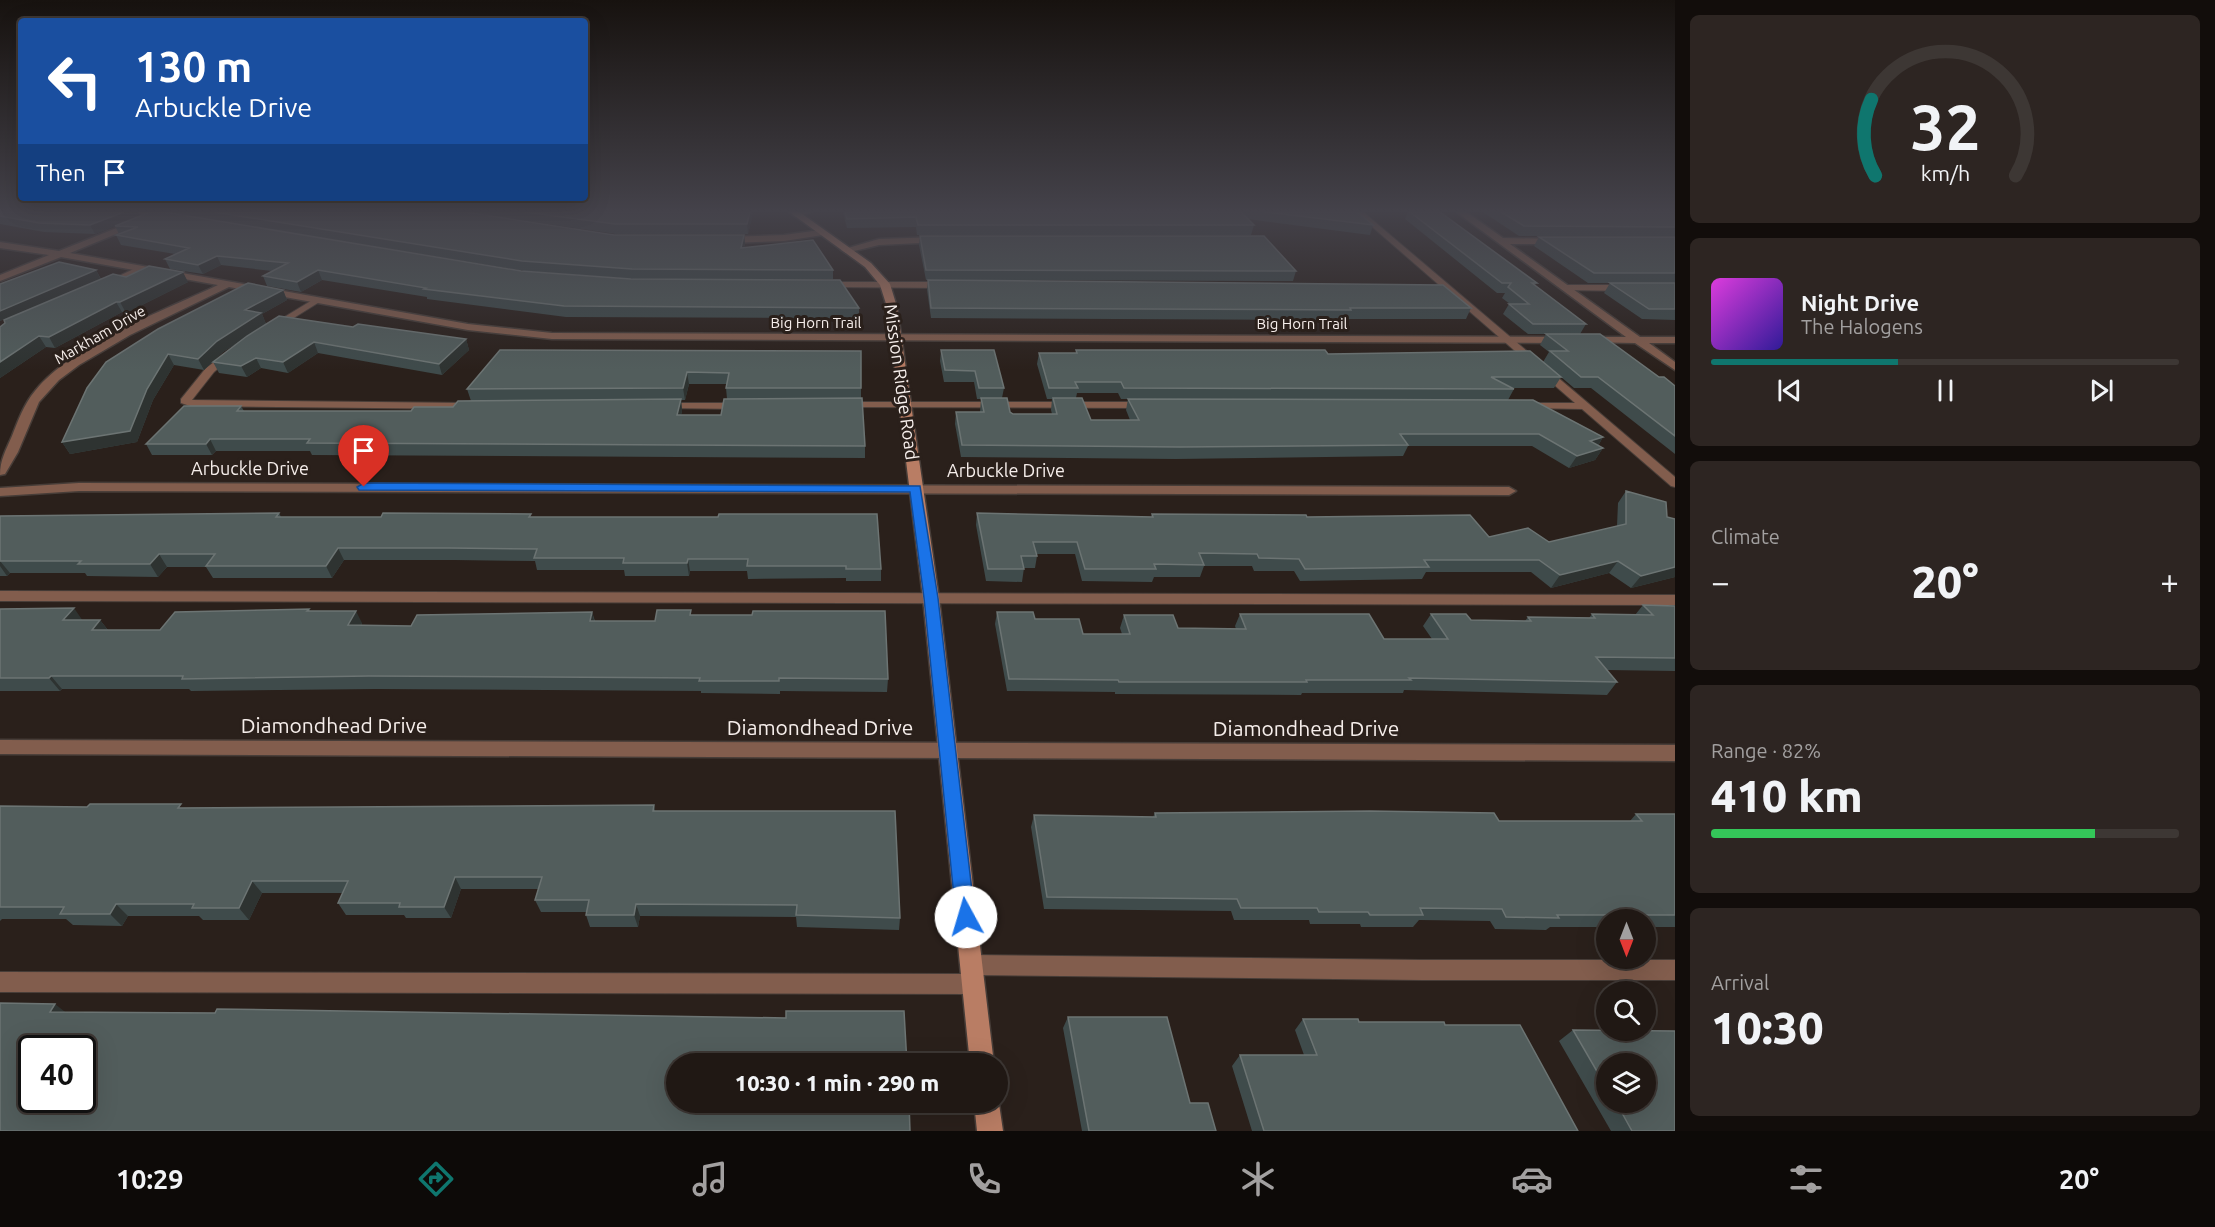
<!DOCTYPE html>
<meta charset="utf-8">
<style>
:root{--surface:#201814;--page:#2d2522;--text:#f1f3f6;--muted:#a2a0a0;--line:#3d3734;--accent:#0f766e}
body{margin:0;font-family:Ubuntu,sans-serif;background:var(--page);color:var(--text);height:100vh;display:flex;flex-direction:column;font-size:22px;white-space:nowrap}
*{box-sizing:border-box;margin:0}
p{font-size:20px;color:var(--muted)}
.icon{flex:none;width:33px;height:33px;fill:none;stroke:currentColor;stroke-width:2;stroke-linecap:round;stroke-linejoin:round}
.map{position:relative;flex:1;overflow:hidden}
.sheet{display:flex;flex-direction:column;gap:15px;padding:15px;background:#120d0b;width:540px}
.sheet>*{flex:none}
.banner{position:absolute;left:18px;top:18px;width:570px;height:183px;border-radius:6px;box-shadow:0 6px 24px #0002,0 0 0 2px var(--line);background:#1a4fa0;color:#fff;overflow:hidden}
.needle{width:39px;rotate:180deg}
.controls{position:absolute;left:1596px;top:909px;display:grid;gap:12px}
.controls a{display:grid;place-items:center;width:60px;height:60px;border-radius:50%;background:var(--surface);box-shadow:0 6px 24px #0002,0 0 0 2px var(--line);font-size:30px}
.speed{position:absolute;left:18px;top:1035px;display:flex;gap:12px;font-size:30px;font-weight:700;text-align:center}
.speed>*{display:grid;place-content:center;width:78px;height:78px;border-radius:50%;background:var(--surface);box-shadow:0 6px 24px #0002,0 0 0 2px var(--line);line-height:1}
.speed .limit{border:3px solid #111;border-radius:9px;background:#fff;color:#111}
.pin{position:absolute;display:grid;place-items:center;width:51px;height:51px;color:#fff;margin:-62px -26px;border-radius:50% 50% 50% 0;rotate:-45deg;box-shadow:0 0 6px #0007}
.pin .icon{rotate:45deg}
.me{position:absolute;width:66px;margin:-33px;rotate:354deg;stroke-linejoin:round;filter:drop-shadow(0 0 4px #0008)}
.turn{display:flex;align-items:center;gap:21px;height:126px;padding:0 18px;font-size:27px}
.turn .icon{width:78px;height:78px;stroke-width:2.5}
.turn b{display:block;font-size:42px;line-height:51px}
.then{display:flex;align-items:center;height:57px;padding:0 18px;background:#0003;gap:12px;font-size:22px}
.big{font-size:45px;font-weight:800;line-height:1.1}
.sheet .card{flex:1;display:flex;flex-direction:column;justify-content:center;gap:9px;min-width:0;padding:0 21px;border-radius:9px;background:var(--page)}
.sheet .dial{align-items:center;gap:0}
.dial svg{height:156px;overflow:visible;fill:none;stroke:var(--line);stroke-width:7;stroke-linecap:round;text-anchor:middle}
.dial text{fill:var(--text);stroke:none}
.song{display:flex;align-items:center;gap:18px}
.cover{width:72px;height:72px;border-radius:9px;background:linear-gradient(135deg,hsl(300 70% 55%),hsl(250 70% 35%))}
.played{height:6px;border-radius:3px;background:linear-gradient(90deg,var(--accent) 40%,var(--line) 40%)}
.keys{display:flex;justify-content:space-around;direction:ltr}
.heat{display:flex;justify-content:space-between;align-items:center;font-size:33px;direction:ltr}
.charge{height:9px;border-radius:4px;background:linear-gradient(90deg,#34c759 82%,var(--line) 0)}
.trip{position:absolute;left:666px;top:1053px;width:342px;height:60px;border-radius:30px;background:var(--surface);box-shadow:0 6px 24px #0002,0 0 0 2px var(--line);font-weight:800;line-height:60px;text-align:center}
.menu{display:flex;height:96px;justify-content:space-around;align-items:center;background:#0d0a08;color:var(--muted)}
.menu .icon{width:42px;height:42px}
.menu .current{color:var(--accent)}
.menu b{font-size:27px;color:var(--text)}
main{display:flex;flex:1;min-height:0}
.map>svg:first-child{display:block}
.lines{fill:none;stroke-linecap:round;stroke-linejoin:round}
.lane-casing{stroke:#473d38;stroke-width:2}
.street-casing{stroke:#473d38;stroke-width:3}
.secondary-casing{stroke:#473d38;stroke-width:3}
.lane{fill:#825d4d;fill-rule:evenodd}
.street{fill:#825d4d;fill-rule:evenodd}
.secondary{fill:#b97d64;fill-rule:evenodd}
.wall{fill:#3f4b4b;fill-rule:evenodd}
.shaded-wall{fill:#2e3331}
.building{fill:#525d5c;stroke:#6c7473;stroke-width:1.5;fill-rule:evenodd}
.route{fill:#1a73e8;stroke:#114b97;stroke-width:1.5}
.labels{text-anchor:middle;stroke-width:6;stroke-linejoin:round;paint-order:stroke}
.far-street-label{font-size:15px;fill:#f6eeeb;stroke:#2a201b}
.street-label{font-size:18px;fill:#f6eeeb;stroke:#2a201b}
.near-street-label{font-size:21px;fill:#f6eeeb;stroke:#2a201b}
</style>
<main>
<div class="map">
<svg width="1675" height="1131" viewBox="0 0 1675 1131">
<rect width="100%" height="100%" fill="#2a201b"/>
<g class="lines">
<defs>
<path id="lane" d="M125 211H144L166 217 162 219Z
M801 211H815L796 217 792 215Z
M1354 211H1362L1675 477V487L1671 486 1582 409 1523 408 1522 406 1527 403H1575Z
M140 266 143 267V271L109 286 102 284Z
M824 282H946L950 285 946 288 827 287 824 286Z
M1565 285H1625L1629 288 1625 291 1562 290V286Z
M314 299 321 301 276 329 268 327Z
M229 351 232 352V356L214 372 192 400 470 403 475 406 470 409 190 406 181 403V399L206 368Z
M843 402H1145L1150 405 1145 408 839 407 838 405Z
M663 403H740L745 406 740 409 659 408 658 406Z
M0 591 1675 595V605L0 601Z
M971 955 1421 960H1675V980H1421L976 975 980 977 983 984 980 991 973 994 0 992V972L968 974 964 972 961 965 964 958Z"/>
<path id="street" d="M159 211H172L70 253 468 324 552 333 1561 337 1566 340 1561 343 552 339 468 330 229 287 130 335 79 365 59 380 39 402 18 452 5 474 0 475C0 460 6 450 12 436 18 421 24 404 35 391 73 344 163 311 218 285L61 257 0 281V275L49 255 0 248V242L59 251Z
M1455 211H1465L1503 238 1561 239V243L1558 244H1510L1640 337H1675V343H1649L1675 362V370L1635 343 1584 342 1583 340 1588 337H1626Z
M820 230 824 233 823 235 784 241 726 243 722 240 726 237 784 235Z
M938 237 942 240 941 242 879 245 846 253 841 250 879 239Z
M79 483 1509 487 1516 491 1509 495 79 491 0 496V488Z
M0 740 1675 745V761L0 754Z"/>
<path id="secondary" d="M788 211H798L871 263 890 284 897 307 939 598 994 1064H970L923 598 887 307 880 285 865 267Z
M998 1097 1003 1131H977L974 1102H998Z"/>
</defs>
<use href="#lane" class="lane-casing"/>
<use href="#street" class="street-casing"/>
<use href="#secondary" class="secondary-casing"/>
<use href="#lane" class="lane"/>
<use href="#street" class="street"/>
<use href="#secondary" class="secondary"/>
</g>
<path class="wall" d="M0 212 140 215 172 213V212H753L748 234H616L485 215 614 235H744L745 244 744 247 833 270V279H633L524 271 263 228 521 271 859 308V318L566 317 427 299V297L322 280 301 292 267 286 263 276 272 271 221 265 203 274 170 269 165 259 175 254 121 245 116 235 119 234 115 226 95 234 44 232 0 224Z
M843 212H1357L1373 225 1370 235 1248 219 1254 225 1251 235H917L916 227 847 228Z
M1408 212H1440L1537 283 1535 285 1586 324 1580 334 1675 386V454L1591 388H1574L1561 377 1554 388H1512L1514 389 1508 400 1603 437 1598 446 1603 448 1595 460 1569 468 1532 446H1408L1403 456 1176 459 961 457 955 424 956 412H980L981 399H977L974 382H944L940 361 941 350 1004 388 1002 398 1010 412 1013 414H1052L1051 410 1052 399H1047L1037 364 1039 353H1076V350L1328 354 1543 362 1549 352 1540 345 1546 334H1528L1503 314 1509 304H1510L1502 298 1505 293H1497L1405 219ZM1077 393H1118L1121 399H1128L1126 410 1130 420H1091L1076 398Z
M1483 212H1675V236H1519Z
M920 236 1296 271 1293 281 926 280 919 245Z
M1539 237H1675V320L1642 319 1604 293 1610 283H1634H1588L1534 246Z
M96 270 101 279 126 277 188 282 126 313 122 312 55 348 46 347 0 378V327L5 323 4 319 0 321V284Z
M928 280 1471 308 1466 319H1347V320L931 318 927 290Z
M283 290 287 300 262 314 266 324 353 327 466 339 469 350 442 375 318 353 288 373 261 368 247 377 219 373 213 362 242 340 223 352 204 370 174 365 153 400 137 442 70 454 62 442 87 388Z
M861 351V398L865 446V458L312 455 310 451H216L212 455H152L146 444 241 406 244 411H411L453 407 471 401 467 389ZM689 384H727L726 388 727 399 721 415H681L682 411 681 400H685Z
M1626 491 1667 517 1675 519V577L1631 588 1609 573 1551 588 1531 572H1426L1422 579 1300 581 1294 571H1254L1252 566H1204L1200 577H1154L1152 582 1082 581 1075 554H1036L1037 556 1035 568H1024L1022 582 986 581 976 525 977 513 1151 517 1152 514 1307 517 1489 537 1549 542 1617 526 1618 503Z
M279 513 281 517H532L881 569V581H846V578L748 579 747 571H690L689 576H625L624 570H537L535 561 454 560H344L332 578H213L206 567H167L158 577 87 576 85 573H10L7 576H0V516Z
M1643 605 1675 606V671L1607 670 1617 682 1607 695 1404 690 1403 693H1302L1301 695 1115 694V692L1007 691 995 624 997 612 1035 619 1083 634H1122L1120 628 1124 615 1178 628 1236 629 1235 626 1240 614 1384 639H1432L1423 626 1431 614 1471 620 1525 621 1528 617 1589 618 1592 614 1635 615Z
M0 609 83 620H100L108 630H160L309 609 310 611 362 623 361 626H411L592 612 595 621H655L691 615 888 679 887 692 780 691V694L701 693V691L376 689 191 691 189 689H62L60 691H0Z
M654 805 655 811 900 918 899 930 797 927 796 917 640 916 638 927H590L586 915V912H541L535 900 538 889H461L451 918H406L404 915H346L338 903 343 893H262L249 920H203L199 916H128L122 926 73 925 66 919H2L0 921V806L184 808Z
M1155 813 1499 821H1630L1636 814H1675V927H1646V920H1606V927H1550L1546 930 1495 929 1490 921 1419 920 1413 927H1361L1360 924H1310L1309 920H1234L1231 911 1044 909 1031 827 1034 815 1153 817Z
M1068 1017 1190 1103 1216 1131H1082L1063 1028Z
M1303 1019 1359 1022 1445 1025 1578 1131H1252L1232 1066 1240 1055H1304L1295 1030Z
M1573 1030 1675 1131H1611L1559 1041ZM1606 1064 1646 1102H1606Z"/>
<path class="shaded-wall" d="M124 212H138L141 216 95 234 90 225Z
M750 212H753L748 234 747 224Z
M744 235 745 244 742 257 741 248Z
M217 256 221 265 203 274 198 265Z
M96 270 101 280 6 322 4 319 0 321V311Z
M318 270 322 280 301 292 297 282Z
M183 272 188 282 126 313 120 302Z
M283 290 287 300 262 314 266 324 223 352 204 370 198 359 217 341 245 310Z
M116 302 122 312 55 348 49 337Z
M39 336 46 347 0 378V362Z
M466 339 469 350 442 375 439 364Z
M314 342 318 353 288 373 283 362Z
M168 354 174 365 153 400 137 442 70 454 62 442 147 389Z
M256 358 261 368 247 377 241 366Z
M687 372 689 384 685 400 683 388Z
M681 399 682 411 678 427 677 415Z
M1603 437 1596 449 1590 441Z
M210 439 216 451 212 455 206 444Z
M1603 448 1595 460 1569 468 1577 456Z
M338 548 344 560 332 578 326 566Z
M159 554 167 567 158 577 150 564Z
M688 559 690 571 689 576 687 563Z
M0 561 10 573 7 576 0 566Z
M1618 561 1609 573 1551 588 1560 575Z
M1675 567V577L1631 588 1641 576Z
M74 608 83 621 63 620Z
M356 611 362 623 354 638 348 625Z
M592 612 595 625 590 621Z
M100 620 110 633 92 630Z
M51 676 62 689 60 691 49 678Z
M455 877 461 889 451 918 444 907Z
M252 881 262 893 249 920 239 908Z
M116 904 128 916 122 926 110 914Z
M636 904 640 916 638 927 634 915Z
M55 1004 69 1015 50 1012Z"/>
<path class="building" d="M0 212H124L90 225 39 223 0 216Z
M150 212H164L521 271 631 279 840 280 859 308 564 306 424 289 426 288 318 270 297 282 263 276 288 263 217 256 198 265 165 259 189 248 116 235 138 227 115 226Z
M214 212H465L614 235H744L741 248 813 240 833 270 632 269 522 261Z
M525 212H750L747 224H615Z
M845 212H1241L1254 225H918L916 217 847 219Z
M1265 212H1357L1373 225Z
M1410 212H1440L1537 283H1532L1586 324H1533L1509 304H1529L1508 287 1511 283H1502Z
M1501 212H1675V227L1524 226Z
M920 236H1264L1296 271 926 270Z
M1539 237H1675V273H1594Z
M59 262 96 270 0 311V284Z
M149 266 183 272 120 302H116L49 337 39 336 0 362V327L5 323 4 320 113 274 126 277Z
M928 280 1443 285 1471 308H1350L1351 310 931 308Z
M248 283 283 290 245 310 261 313 217 341 198 359 168 354 147 389 130 431 62 442 87 388 106 362 158 329Z
M1610 283H1675V309H1649Z
M279 316 353 327 358 324 466 339 439 364 314 342 283 362 256 358 241 366 213 362 247 336Z
M1546 334H1600L1659 377H1664L1675 386V436L1598 377H1581L1550 351H1568Z
M500 350 861 351V388H726L729 373 687 372 683 388 467 389Z
M941 350H994L1004 388H979L975 371 945 370Z
M1076 350H1325L1328 354 1530 351 1561 377H1491L1514 389 1124 388 1121 382H1075L1078 388H1049L1039 353H1077Z
M862 398 865 446 307 443 310 439H210L206 444H146L184 406H241L237 411H411L414 407H453L458 401 681 399 677 415H721L724 399Z
M981 398H1007L1010 412 1013 414H1057L1053 398H1082L1091 420H1139L1128 399 1533 400 1603 437 1590 441 1603 448 1577 456 1539 434H1400L1408 445 1180 447 962 445 956 412H984Z
M1626 491 1666 502 1667 517 1675 519V567L1641 576 1618 561 1560 575 1539 560H1424L1429 567 1305 569 1299 559 1259 558 1257 554 1199 553 1204 565 1154 564 1156 569H1085L1077 542H1033L1037 556H1021L1024 569H988L977 513 1153 517 1152 514 1306 515 1307 517 1470 515 1489 537 1528 528 1549 542 1626 524Z
M279 513 276 517H381L383 513 531 514 529 517H718L719 514H877L881 569H846V566H747L748 559H688L687 563H623L624 558H534L537 549 450 548H338L326 566H206L215 554H159L150 564H78L81 561H0V516Z
M1643 605 1675 606V658L1596 657 1617 682 1409 678 1411 680H1306L1307 682H1119L1118 680 1009 679 997 612H1033L1035 619H1079L1083 634H1130L1124 615H1173L1178 628 1246 629 1240 614H1369L1384 639H1448L1431 614H1466L1471 620 1531 621 1528 617 1595 618 1592 614 1653 615Z
M74 608 63 620H100L92 630H160L175 612 309 609 307 611H356L348 625 411 626 417 615 592 612 590 621H655L657 610H691L690 615H752L753 611H885L888 679 779 678V681H699L700 678 369 676 182 679 183 676H51L49 678H0V609Z
M90 804H181L178 808 654 805 653 811H895L900 918 796 915 797 905 636 904 634 915H586L589 900H535L542 877H455L444 907H399L400 903H338L348 881H252L239 908H192L194 904H116L110 914H60L64 907H0V806L87 807Z
M1370 811 1494 813 1499 821H1642L1636 814H1675V915H1557L1559 918 1506 917 1502 909 1420 908 1423 915H1370L1368 912H1319L1317 908H1241L1237 899 1047 897 1034 815 1156 817 1155 813Z
M0 1003 55 1004 50 1012 215 1013 217 1009 786 1018V1011H904L907 1064H676V1102H909L910 1131H0ZM32 1048H82V1100H32Z
M1068 1017H1167L1190 1103H1208L1216 1131H1089Z
M1303 1019H1358L1359 1022H1444L1445 1025H1520L1578 1131H1264L1240 1055H1317Z
M1573 1030 1675 1031V1131H1632L1616 1102H1646V1064H1606V1087Z"/>
<linearGradient id="sky" x2="0" y2="1"><stop stop-color="#17120f"/><stop offset="0.57" stop-color="#44424a"/><stop offset="1" stop-color="#44424a" stop-opacity="0"/></linearGradient>
<rect width="1675" height="370" fill="url(#sky)"/>
<path class="route" d="M364 483 920 486 938 598 975 917 973 924 966 927 959 924 956 917 924 598 910 492 359 490 357 487Z"/>
<g class="labels">
<g class="far-street-label">
<text x="816" y="328">Big Horn Trail</text>
<text x="1302" y="329">Big Horn Trail</text>
<text transform="translate(100 335) rotate(-30)" y="5">Markham Drive</text>
</g>
<g class="street-label">
<text transform="translate(901 382) rotate(82)" y="6">Mission Ridge Road</text>
<text x="250" y="475">Arbuckle Drive</text>
<text x="1006" y="477">Arbuckle Drive</text>
</g>
<g class="near-street-label">
<text x="334" y="733">Diamondhead Drive</text>
<text x="820" y="735">Diamondhead Drive</text>
<text x="1306" y="736">Diamondhead Drive</text>
</g>
</g>
</svg>
<div class="controls">
<a><svg class="needle" viewBox="-14 -14 28 28"><path d="M0-13l5 13h-10z" fill="#e53935"/><path d="M0 13l5-13h-10z" fill="#a2a0a0"/></svg></a>
<a><svg class="icon" aria-label="search" viewBox="0 0 24 24"><circle cx="10" cy="10" r="6"/><path d="M15 15l6 6"/></svg></a>
<a><svg class="icon" aria-label="layers" viewBox="0 0 24 24"><path d="M12 4l9 5-9 5-9-5zM3 14l9 5 9-5"/></svg></a>
</div>
<div class="speed"><div class="limit">40</div></div>
<div class="pin" style="left:364px;top:487px;background:#d93025"><svg class="icon" aria-label="arrive" viewBox="0 0 24 24"><path d="M6 21V4h12l-3 4 3 4H6"/></svg></div>
<svg class="me" style="left:966px;top:917px" viewBox="-20 -20 40 40"><circle r="19" fill="#fff"/><path d="M0-13L10 11 0 6-10 11z" fill="#1a73e8"/></svg>
<div class="trip">10:30 · 1 min · 290 m</div>
<div class="banner">
<div class="turn"><svg class="icon" aria-label="left" viewBox="0 0 24 24"><path d="M17 20v-9H6M10 6l-5 5 5 5"/></svg><div><b>130 m</b>Arbuckle Drive</div></div>
<div class="then">Then<svg class="icon" aria-label="arrive" viewBox="0 0 24 24"><path d="M6 21V4h12l-3 4 3 4H6"/></svg></div>
</div>
</div>
<section class="sheet">
<div class="card dial"><svg viewBox="0 0 100 80">
<path d="M14 69A42 42 0 1 1 86 69"/>
<path d="M14 69A42 42 0 0 1 12 30" stroke="#0f766e"/>
<text x="50" y="56" font-size="32" font-weight="700">32</text>
<text x="50" y="72" font-size="11">km/h</text>
</svg></div>
<div class="card">
<div class="song"><i class="cover"></i><div><b>Night Drive</b><p>The Halogens</p></div></div>
<div class="played"></div>
<div class="keys"><svg class="icon" aria-label="previous" viewBox="0 0 24 24"><path d="M18 5L8 12l10 7zM5 5v14"/></svg><svg class="icon" aria-label="pause" viewBox="0 0 24 24"><path d="M8 5v14M16 5v14"/></svg><svg class="icon" aria-label="next" viewBox="0 0 24 24"><path d="M6 5l10 7-10 7zM19 5v14"/></svg></div>
</div>
<div class="card"><p>Climate</p>
<div class="heat"><a>−</a><b class="big">20°</b><a>+</a></div>
</div>
<div class="card"><p>Range · 82%</p><b class="big">410 km</b><div class="charge"></div></div>
<div class="card"><p>Arrival</p><b class="big">10:30</b></div>
</section>
</main>
<nav class="menu">
<b>10:29</b>
<svg class="icon current" aria-label="directions" viewBox="0 0 24 24"><path d="M12 3l9 9-9 9-9-9zM9 14v-3h6M13 9l2 2-2 2"/></svg>
<svg class="icon" aria-label="music" viewBox="0 0 24 24"><path d="M9 18V5l10-2v13"/><circle cx="6" cy="18" r="3"/><circle cx="16" cy="16" r="3"/></svg>
<svg class="icon" aria-label="phone" viewBox="0 0 24 24"><path d="M5 4h4l2 5-3 2q2 4 5 5l2-3 5 2v4C11 20 4 13 5 4z"/></svg>
<svg class="icon" aria-label="climate" viewBox="0 0 24 24"><path d="M12 3v18M4 7l16 10M4 17L20 7"/></svg>
<svg class="icon" aria-label="car" viewBox="0 0 24 24"><path d="M5 17H2v-5l4-1 3-4h7l3 4 3 1v5h-3M9 17h6M6 11h13"/><circle cx="7" cy="17" r="2"/><circle cx="17" cy="17" r="2"/></svg>
<svg class="icon" aria-label="filters" viewBox="0 0 24 24"><path d="M4 7h16M4 17h16"/><circle cx="9" cy="7" r="2"/><circle cx="15" cy="17" r="2"/></svg>
<b>20°</b>
</nav>
